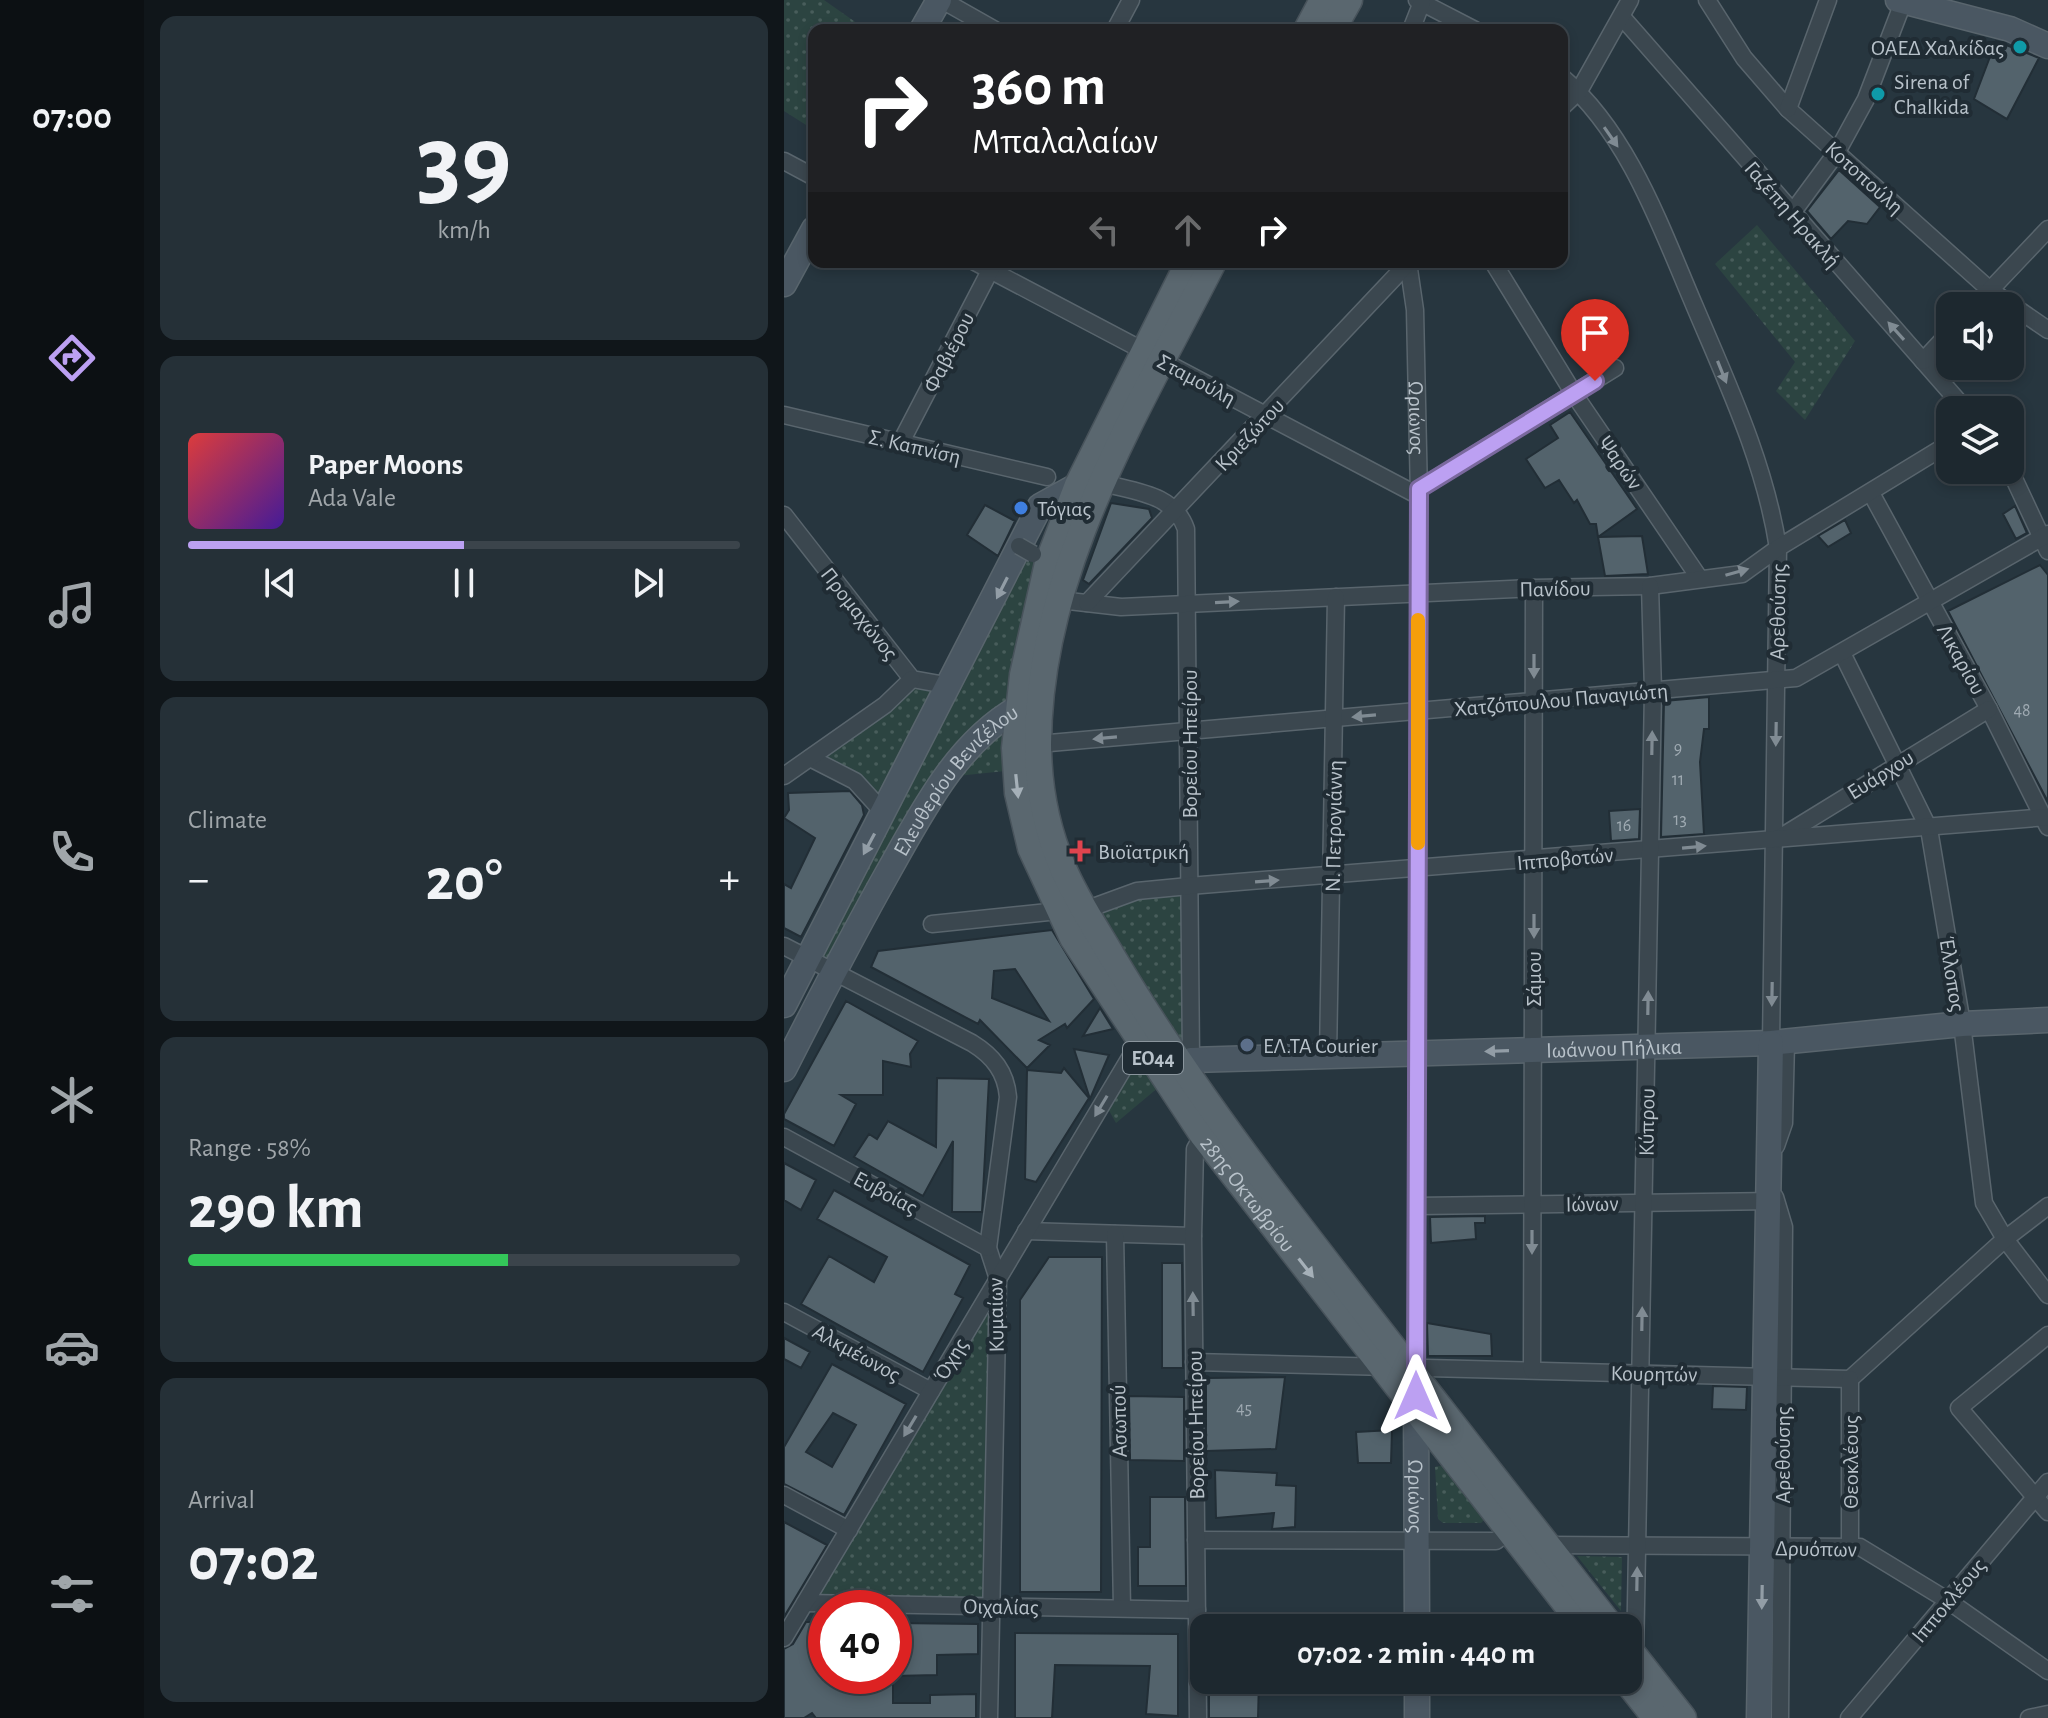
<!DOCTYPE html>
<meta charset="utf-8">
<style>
:root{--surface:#1d282f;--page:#253037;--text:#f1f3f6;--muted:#a0a6aa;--line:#3b444b;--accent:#bca0f2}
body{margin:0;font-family:"Alegreya Sans",sans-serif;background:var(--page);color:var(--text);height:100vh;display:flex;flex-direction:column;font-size:30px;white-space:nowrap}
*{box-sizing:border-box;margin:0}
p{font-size:26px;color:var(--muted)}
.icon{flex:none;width:44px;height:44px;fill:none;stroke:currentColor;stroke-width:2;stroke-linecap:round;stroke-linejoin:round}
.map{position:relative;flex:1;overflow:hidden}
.drawer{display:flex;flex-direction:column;gap:16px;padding:16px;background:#10161a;width:640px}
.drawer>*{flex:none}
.top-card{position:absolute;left:24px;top:24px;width:760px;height:244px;border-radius:16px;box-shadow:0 4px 12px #0003,0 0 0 2px var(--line);background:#202124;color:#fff;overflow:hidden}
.controls{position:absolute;left:1152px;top:292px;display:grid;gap:16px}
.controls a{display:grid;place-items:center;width:88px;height:88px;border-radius:16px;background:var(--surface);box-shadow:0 4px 12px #0003,0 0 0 2px var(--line);font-size:40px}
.speed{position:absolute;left:24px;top:1590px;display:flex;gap:16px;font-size:40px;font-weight:700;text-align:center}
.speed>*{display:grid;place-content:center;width:104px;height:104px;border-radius:50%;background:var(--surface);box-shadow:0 4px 12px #0003,0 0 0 2px var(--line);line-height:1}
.speed .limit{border:12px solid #d22;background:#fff;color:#111}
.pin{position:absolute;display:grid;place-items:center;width:68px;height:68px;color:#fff;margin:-82px -34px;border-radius:50% 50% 50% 0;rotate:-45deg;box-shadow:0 0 8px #0007}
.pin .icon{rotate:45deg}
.me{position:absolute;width:88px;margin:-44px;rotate:0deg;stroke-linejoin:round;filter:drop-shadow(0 0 6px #0008)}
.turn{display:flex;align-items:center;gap:28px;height:168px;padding:0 32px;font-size:36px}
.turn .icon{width:104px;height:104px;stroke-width:2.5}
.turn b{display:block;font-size:56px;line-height:68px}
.lanes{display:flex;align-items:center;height:76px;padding:0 32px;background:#0003;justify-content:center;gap:40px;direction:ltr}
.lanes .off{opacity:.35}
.big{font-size:60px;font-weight:700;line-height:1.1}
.drawer .card{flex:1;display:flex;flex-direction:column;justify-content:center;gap:12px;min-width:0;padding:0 28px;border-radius:16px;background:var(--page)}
.drawer .dial{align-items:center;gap:0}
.dial b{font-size:104px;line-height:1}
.song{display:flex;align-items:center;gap:24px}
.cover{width:96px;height:96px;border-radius:12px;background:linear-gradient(135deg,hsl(0 70% 55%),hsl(260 70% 35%))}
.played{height:8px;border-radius:4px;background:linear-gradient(90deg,var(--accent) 50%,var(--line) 50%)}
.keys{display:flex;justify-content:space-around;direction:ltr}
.heat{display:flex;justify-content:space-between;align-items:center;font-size:44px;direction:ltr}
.charge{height:12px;border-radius:6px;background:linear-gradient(90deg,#34c759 58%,var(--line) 0)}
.trip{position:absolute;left:406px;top:1614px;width:452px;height:80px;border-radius:16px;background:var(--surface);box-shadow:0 4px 12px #0003,0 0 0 2px var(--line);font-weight:700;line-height:80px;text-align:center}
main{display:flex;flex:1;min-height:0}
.tabs{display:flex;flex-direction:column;width:144px;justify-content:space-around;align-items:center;background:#0c1013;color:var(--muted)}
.tabs .icon{width:56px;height:56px}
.tabs .current{color:var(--accent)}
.tabs b{font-size:36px;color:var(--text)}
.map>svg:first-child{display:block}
.grass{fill:url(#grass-dots)}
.building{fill:#53636c;stroke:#222e36;stroke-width:2;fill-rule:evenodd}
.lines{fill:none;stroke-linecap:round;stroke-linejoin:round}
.street-casing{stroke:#59656d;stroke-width:19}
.secondary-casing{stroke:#59656d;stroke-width:27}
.primary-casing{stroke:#48535b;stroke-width:29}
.street{stroke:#3b474f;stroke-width:16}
.secondary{stroke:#4a5762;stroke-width:24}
.primary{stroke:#5a676f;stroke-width:26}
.street-bridge-casing{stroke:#59656d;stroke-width:19;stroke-linecap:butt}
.street-bridge{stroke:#3b474f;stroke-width:16}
.oneway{fill:#808b93}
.oneway2{fill:#929da6}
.oneway3{fill:#a5b0b8}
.route-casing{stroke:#7a689d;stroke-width:20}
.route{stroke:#bca0f2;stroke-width:14}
.slow{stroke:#f59e0b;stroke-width:14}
.culture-dot{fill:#0f9aa8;stroke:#202c34;stroke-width:3}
.shop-dot{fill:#3f7fe0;stroke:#202c34;stroke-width:3}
.health-dot{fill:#e0444e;stroke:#202c34;stroke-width:3}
.service-dot{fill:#5c6f8a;stroke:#202c34;stroke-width:3}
.labels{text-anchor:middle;stroke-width:8;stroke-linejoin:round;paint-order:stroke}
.number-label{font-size:18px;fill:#9faab2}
.shield{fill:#202c34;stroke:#8a959d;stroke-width:2}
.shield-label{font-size:20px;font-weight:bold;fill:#b8c2ca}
.poi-label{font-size:22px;fill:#b8c2ca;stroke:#202c34;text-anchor:start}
.street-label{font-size:22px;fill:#b8c2ca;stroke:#202c34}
</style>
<main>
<nav class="tabs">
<b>07:00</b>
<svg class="icon current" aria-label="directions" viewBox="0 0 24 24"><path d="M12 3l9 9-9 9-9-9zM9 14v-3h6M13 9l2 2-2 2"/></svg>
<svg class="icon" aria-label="music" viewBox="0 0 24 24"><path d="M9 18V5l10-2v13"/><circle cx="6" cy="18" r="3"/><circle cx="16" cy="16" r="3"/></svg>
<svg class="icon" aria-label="phone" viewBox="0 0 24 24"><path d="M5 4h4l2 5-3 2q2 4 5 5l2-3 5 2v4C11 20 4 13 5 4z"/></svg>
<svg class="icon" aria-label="climate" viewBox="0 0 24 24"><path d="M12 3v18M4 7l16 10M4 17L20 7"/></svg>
<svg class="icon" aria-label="car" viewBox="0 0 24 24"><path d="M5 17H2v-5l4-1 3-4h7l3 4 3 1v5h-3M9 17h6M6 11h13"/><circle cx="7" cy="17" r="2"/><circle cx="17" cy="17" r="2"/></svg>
<svg class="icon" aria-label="filters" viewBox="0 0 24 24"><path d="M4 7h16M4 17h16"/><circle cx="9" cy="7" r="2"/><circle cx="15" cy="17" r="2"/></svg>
</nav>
<section class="drawer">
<div class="card dial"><b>39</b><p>km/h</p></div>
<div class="card">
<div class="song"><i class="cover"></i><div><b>Paper Moons</b><p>Ada Vale</p></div></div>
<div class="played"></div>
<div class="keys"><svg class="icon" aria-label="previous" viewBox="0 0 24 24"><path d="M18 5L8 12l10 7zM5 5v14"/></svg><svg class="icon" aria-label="pause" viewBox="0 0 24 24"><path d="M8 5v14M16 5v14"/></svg><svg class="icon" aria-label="next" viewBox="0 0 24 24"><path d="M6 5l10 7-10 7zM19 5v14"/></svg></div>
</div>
<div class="card"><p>Climate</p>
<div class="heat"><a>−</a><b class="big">20°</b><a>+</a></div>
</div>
<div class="card"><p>Range · 58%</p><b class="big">290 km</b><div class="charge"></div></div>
<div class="card"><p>Arrival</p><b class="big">07:02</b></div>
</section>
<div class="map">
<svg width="1264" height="1718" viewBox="0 0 1264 1718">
<defs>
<pattern id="grass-dots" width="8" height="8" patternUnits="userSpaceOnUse" patternTransform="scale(2)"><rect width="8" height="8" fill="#2c4441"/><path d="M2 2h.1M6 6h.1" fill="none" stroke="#485d5b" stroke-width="1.8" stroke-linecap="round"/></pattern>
</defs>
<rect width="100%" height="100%" fill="#27363f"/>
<path class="grass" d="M0 0H40L77 26 75 30H30V130L0 111Z
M973 225 1071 341 1021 420 992 391 1011 362 931 264Z
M236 552 264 563 254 744 301 910 405 886 407 1060 332 1123 323 1107 357 1039 231 770 173 776 49 972 24 959 101 814 26 758 128 679 168 685Z
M214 1279 207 1606 21 1603Z
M660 1465 701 1519 697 1523H659L654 1519 651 1467Z
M793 1556 838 1557 837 1611Z"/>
<path class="building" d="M1212 41 1255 58 1223 119 1190 99Z
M1055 170 1096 207 1083 224 1064 221 1047 239 1023 211Z
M786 412 853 509 814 537 812 524H806L793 500 790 503 775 480 761 488 742 459 774 438 766 425Z
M327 503 365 509 368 518 305 584 299 580Z
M201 505 231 521 214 556 183 535Z
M1231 506 1243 533 1232 539 1219 514Z
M1061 520 1067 533 1044 547 1034 536Z
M858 536 864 574 821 576 814 537Z
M1256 565 1264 575V802L1164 611Z
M925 697V729H920L916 762 920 834 877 837 880 701Z
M66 791 78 805 80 815 17 937 0 928V884L7 888 31 838 0 818 5 810 4 793Z
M856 809 855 839 827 841 825 811Z
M268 930 310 999 283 1028 281 1024 255 1040 266 1045 243 1068 196 1020 194 1024 87 967 94 951ZM231 969 265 1021 208 998 210 971Z
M62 1001 134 1041 126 1054 127 1067 99 1061V1095H57L72 1104 50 1146 0 1119V1114Z
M316 1008 329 1029 299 1036Z
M290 1049 325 1055 306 1099Z
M280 1068 305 1098 252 1182 241 1179 243 1070 277 1073Z
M153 1078 205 1079 198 1212H168L169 1141 139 1196 70 1157 85 1134 93 1139 104 1121 152 1147Z
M0 1163 32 1180 17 1210 0 1200Z
M50 1190 186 1265 171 1294 179 1298 139 1372 17 1304 45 1256 90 1282 103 1257 33 1219Z
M701 1216V1223H691L692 1239 647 1243 646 1217Z
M265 1257H318L317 1592H236V1300Z
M378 1263H398L399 1368H378Z
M643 1323 707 1334 708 1356H644Z
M0 1338 26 1352 17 1368 0 1359Z
M48 1364 122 1404 60 1515 0 1484V1447ZM49 1413 72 1425 48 1467 22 1452Z
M501 1377 492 1449 422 1451V1378Z
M929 1386 963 1387 962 1410 928 1409Z
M345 1396 400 1397V1461L346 1460Z
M608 1430 607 1463H574L572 1432Z
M431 1470 493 1473 492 1485 512 1486 511 1527 488 1529 490 1513 432 1518Z
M366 1497H401L402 1586H354V1547H366Z
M0 1522 43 1545 0 1617Z
M22 1622H42V1676H109V1703H146V1695L192 1694V1718H32L28 1713 20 1718H0V1649L9 1644Z
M110 1623 194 1624V1654L153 1655V1675L110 1676Z
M231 1633 394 1634V1716L362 1714 366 1666 271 1665 268 1718H231Z
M425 1680H475L474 1718H425Z"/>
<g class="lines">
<defs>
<g id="street">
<path d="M158 0 211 30"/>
<path d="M633 0 691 30"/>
<path d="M923 0 960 58 1004 109 1206 290 1264 330"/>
<path d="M838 17 1182 410"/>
<path d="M331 30 347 0"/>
<path d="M627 30 638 2"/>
<path d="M778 77C845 134 877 228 911 307 944 385 981 463 994 548L987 1043"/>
<path d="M778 107 795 91 846 0"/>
<path d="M1004 109 1044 0"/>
<path d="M0 161 30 177"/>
<path d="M1008 213 1053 152 1082 99 1120 0"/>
<path d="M191 262 635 496"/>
<path id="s1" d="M624 262 631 310 635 496 632 1378"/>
<path d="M709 262 790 394 916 579"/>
<path d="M1191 306 1264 229"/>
<path d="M1139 361 1166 332"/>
<path d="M0 415 263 477"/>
<path d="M117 442 210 263"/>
<path d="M1226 470 1264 551"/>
<path d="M319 483C352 492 390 494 402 529L407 1060"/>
<path d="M635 489 831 368"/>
<path d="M1087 493 1205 709 1264 827"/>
<path d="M0 515 128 679 167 686"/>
<path d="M276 600 337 607 750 588 866 586 958 574 994 548 1166 443"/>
<path d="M303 603 625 262"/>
<path d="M1058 653 1145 829 1178 1024 1200 1203 1221 1239 1264 1295"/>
<path d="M254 744 1012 678 1264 534"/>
<path d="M26 758 71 781 101 814"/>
<path d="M0 776 101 705 128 679"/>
<path d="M992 840 1205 709"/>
<path d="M301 910 353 891 405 886 1264 817"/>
<path d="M148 924 274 911"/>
<path d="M0 946 188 1043C209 1056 222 1072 224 1097L204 1248 214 1279 205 1718"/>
<path d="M544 1056 552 597"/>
<path d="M0 1137 204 1248"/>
<path d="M992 1146 1000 1123 1002 1042"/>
<path d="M991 1197 1000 1227 996 1718"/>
<path d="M633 1206 991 1201"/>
<path d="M242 1231 409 1236"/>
<path d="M331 1234 338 1608"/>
<path d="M0 1312 147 1391"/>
<path d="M1264 1335 1175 1408 1264 1512"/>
<path d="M410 1362 1066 1379 1221 1239 1264 1206"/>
<path d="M748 1370 750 588"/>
<path d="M0 1495 65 1530"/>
<path d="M412 1540 712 1541 725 1531"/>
<path d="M763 1545 1076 1547 1163 1600 1264 1671"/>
<path d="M1066 1546V1379"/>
<path d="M21 1603 413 1610"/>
<path d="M0 1638 357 1039"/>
<path d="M851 1657 869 691 866 586"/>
<path d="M414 1718 409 1236 411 1149 419 1135"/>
<path d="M1065 1718 1264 1482"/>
<path d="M1245 1718 1264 1714"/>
</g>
<g id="secondary">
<path d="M1114 0 1226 29 1264 46"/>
<path d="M138 30 155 0"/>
<path d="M0 284 30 229"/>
<path d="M0 1005 256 506 294 485"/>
<path id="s2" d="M398 1066 407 1060 987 1043 1178 1024 1264 1020"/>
<path id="s3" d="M0 1069C33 1004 67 938 103 874 137 814 172 743 234 708"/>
<path id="s4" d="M632 1398 633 1628"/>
<path d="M633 1680V1718"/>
<path d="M975 1718 987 1043"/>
</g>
<g id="primary">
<path d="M523 30 539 0"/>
<path d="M548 30 565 0"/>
<path id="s5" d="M405 262 294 485 264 563 239 675 231 748 234 793 247 848 289 938 419 1135 801 1628"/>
<path d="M429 262C353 412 254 570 254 744 254 786 262 828 279 868 292 899 312 929 329 958 382 1047 442 1131 505 1213 612 1353 720 1490 828 1628"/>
<path d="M844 1648 899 1718"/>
<path d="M842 1680 872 1718"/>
</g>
</defs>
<use href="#street" class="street-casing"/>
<use href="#secondary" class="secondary-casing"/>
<use href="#primary" class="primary-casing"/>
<use href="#street" class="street"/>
<use href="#secondary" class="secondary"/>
<use href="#primary" class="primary"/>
<defs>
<path id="street-bridge" d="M235 546 249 554"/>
</defs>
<use href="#street-bridge" class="street-bridge-casing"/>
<use href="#street-bridge" class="street-bridge"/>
</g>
<defs><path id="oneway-solid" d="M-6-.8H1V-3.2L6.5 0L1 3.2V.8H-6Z" transform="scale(2)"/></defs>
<g class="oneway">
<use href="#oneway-solid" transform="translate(827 137) rotate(55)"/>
<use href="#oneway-solid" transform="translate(1112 331) rotate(-132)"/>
<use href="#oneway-solid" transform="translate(938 372) rotate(68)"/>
<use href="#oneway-solid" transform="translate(953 572) rotate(-16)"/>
<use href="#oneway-solid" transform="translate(443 602) rotate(-3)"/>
<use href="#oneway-solid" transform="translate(750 666) rotate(90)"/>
<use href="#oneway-solid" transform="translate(580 716) rotate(175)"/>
<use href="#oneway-solid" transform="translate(992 734) rotate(91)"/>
<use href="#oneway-solid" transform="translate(321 738) rotate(175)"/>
<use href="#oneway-solid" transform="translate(868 743) rotate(-89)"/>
<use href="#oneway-solid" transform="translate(910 847) rotate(-5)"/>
<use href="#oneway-solid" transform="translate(483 881) rotate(-4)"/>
<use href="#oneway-solid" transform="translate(750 926) rotate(90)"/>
<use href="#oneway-solid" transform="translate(988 994) rotate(91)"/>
<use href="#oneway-solid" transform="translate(864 1003) rotate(-89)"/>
<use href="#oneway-solid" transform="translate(317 1106) rotate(121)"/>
<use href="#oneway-solid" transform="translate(748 1242) rotate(90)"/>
<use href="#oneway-solid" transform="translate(409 1304) rotate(-91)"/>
<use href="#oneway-solid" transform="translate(858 1319) rotate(-89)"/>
<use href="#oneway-solid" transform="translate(126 1426) rotate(121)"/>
<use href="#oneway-solid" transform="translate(853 1579) rotate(-89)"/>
</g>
<g class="oneway2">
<use href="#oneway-solid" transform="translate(218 588) rotate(117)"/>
<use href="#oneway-solid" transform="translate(85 844) rotate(118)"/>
<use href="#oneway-solid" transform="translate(713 1051) rotate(178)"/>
<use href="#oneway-solid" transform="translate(978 1597) rotate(91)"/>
</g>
<g class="oneway3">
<use href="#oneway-solid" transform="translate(233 786) rotate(84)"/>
<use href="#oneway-solid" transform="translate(522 1268) rotate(52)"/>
</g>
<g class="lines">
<defs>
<path id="route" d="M632 1396 635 489 811 381"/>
</defs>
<use href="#route" class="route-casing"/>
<use href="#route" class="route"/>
<path class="slow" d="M634 843V620"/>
</g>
<g class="culture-dot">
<circle cx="1236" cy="47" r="8"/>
<circle cx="1094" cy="94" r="8"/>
</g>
<circle class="shop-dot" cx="237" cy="508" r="8"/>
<path class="health-dot" d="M292 839h8v8h8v8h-8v8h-8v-8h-8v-8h8z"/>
<circle class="service-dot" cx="463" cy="1045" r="8"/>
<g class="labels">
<g class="number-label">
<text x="1238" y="716">48</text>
<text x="894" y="754">9</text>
<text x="894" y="785">11</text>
<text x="896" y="825">13</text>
<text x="840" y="831">16</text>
<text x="460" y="1414">45</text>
</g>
<rect class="shield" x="339" y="1042" width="60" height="32" rx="6"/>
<g class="shield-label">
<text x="369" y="1065">ΕΟ44</text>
</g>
<g class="poi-label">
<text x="1220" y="55" text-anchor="end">ΟΑΕΔ Χαλκίδας</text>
<text x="1110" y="89">Sirena of<tspan x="1110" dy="25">Chalkida</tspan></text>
<text x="253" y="516">Τόγιας</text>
<text x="314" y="859">Βιοϊατρική</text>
<text x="479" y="1053">ΕΛ.ΤΑ Courier</text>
</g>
<g class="street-label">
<text transform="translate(1081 177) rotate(42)" y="8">Κοτοπούλη</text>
<text transform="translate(1009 214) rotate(49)" y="8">Γαζέπη Ηρακλή</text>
<text transform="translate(164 352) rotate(-63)" y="8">Φαβιέρου</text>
<text transform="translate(413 379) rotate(28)" y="8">Σταμούλη</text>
<text dy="8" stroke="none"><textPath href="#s1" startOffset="156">Ωριώνος</textPath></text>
<text transform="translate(465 434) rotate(-47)" y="8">Κριεζώτου</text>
<text transform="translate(131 446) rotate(13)" y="8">Σ. Καπνίση</text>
<text transform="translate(837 462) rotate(55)" y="8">Ψαρών</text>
<text transform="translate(771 588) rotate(-1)" y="8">Πανίδου</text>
<text transform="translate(993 612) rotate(-89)" y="8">Αρεθούσης</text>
<text transform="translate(76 613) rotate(52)" y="8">Προμαχώνος</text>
<text transform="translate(1178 659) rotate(61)" y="8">Λικαρίου</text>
<text transform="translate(777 699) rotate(-5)" y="8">Χατζόπουλου Παναγιώτη</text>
<text transform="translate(405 744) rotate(-90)" y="8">Βορείου Ηπείρου</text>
<text transform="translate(1096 774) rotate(-32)" y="8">Ευάρχου</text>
<text dy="8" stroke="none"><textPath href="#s3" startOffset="338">Ελευθερίου Βενιζέλου</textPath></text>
<text transform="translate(549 826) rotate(-89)" y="8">Ν. Πετρογιάννη</text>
<text transform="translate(781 858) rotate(-5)" y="8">Ιπποβοτών</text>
<text transform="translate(1169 974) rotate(81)" y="8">Έλλοπος</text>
<text transform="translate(749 979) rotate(-90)" y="8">Σάμου</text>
<text dy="8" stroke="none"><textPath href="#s2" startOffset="434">Ιωάννου Πήλικα</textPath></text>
<text transform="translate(862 1122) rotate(-89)" y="8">Κύπρου</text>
<text transform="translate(102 1192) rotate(28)" y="8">Ευβοίας</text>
<text dy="8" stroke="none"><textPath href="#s5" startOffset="1032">28ης Οκτωβρίου</textPath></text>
<text transform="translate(808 1203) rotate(-1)" y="8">Ιώνων</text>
<text transform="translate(211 1315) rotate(-91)" y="8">Κυμαίων</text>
<text transform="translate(73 1352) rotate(29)" y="8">Αλκμέωνος</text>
<text transform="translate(166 1359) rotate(-59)" y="8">Όχης</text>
<text transform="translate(870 1373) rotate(1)" y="8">Κουρητών</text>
<text transform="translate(334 1421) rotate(-91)" y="8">Ασωπού</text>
<text transform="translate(411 1425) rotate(-91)" y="8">Βορείου Ηπείρου</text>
<text transform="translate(998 1455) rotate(-90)" y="8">Αρεθούσης</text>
<text transform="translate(1066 1462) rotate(-90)" y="8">Θεοκλέους</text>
<text dy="8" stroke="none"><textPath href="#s4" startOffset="98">Ωριώνος</textPath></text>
<text transform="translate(1032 1548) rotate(1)" y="8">Δρυόπων</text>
<text transform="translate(1164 1600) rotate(-50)" y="8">Ιπποκλέους</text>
<text transform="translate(217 1606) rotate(1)" y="8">Οιχαλίας</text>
</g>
</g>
</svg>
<div class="controls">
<a><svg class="icon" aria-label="sound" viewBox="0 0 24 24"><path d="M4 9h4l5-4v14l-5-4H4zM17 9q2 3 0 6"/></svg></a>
<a><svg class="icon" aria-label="layers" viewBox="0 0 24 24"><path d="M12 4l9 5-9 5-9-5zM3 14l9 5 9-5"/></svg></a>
</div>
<div class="speed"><div class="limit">40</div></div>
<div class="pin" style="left:811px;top:381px;background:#d93025"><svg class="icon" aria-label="arrive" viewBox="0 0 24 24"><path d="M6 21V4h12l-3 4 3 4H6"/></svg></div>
<svg class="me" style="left:632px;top:1396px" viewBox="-20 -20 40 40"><path d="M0-17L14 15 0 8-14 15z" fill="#bca0f2" stroke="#fff" stroke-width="4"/></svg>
<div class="trip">07:02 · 2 min · 440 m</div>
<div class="top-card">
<div class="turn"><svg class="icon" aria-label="right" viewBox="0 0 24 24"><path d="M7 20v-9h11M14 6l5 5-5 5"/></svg><div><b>360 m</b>Μπαλαλαίων</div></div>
<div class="lanes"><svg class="icon off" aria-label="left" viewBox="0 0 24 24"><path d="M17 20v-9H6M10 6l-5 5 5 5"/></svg><svg class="icon off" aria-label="ahead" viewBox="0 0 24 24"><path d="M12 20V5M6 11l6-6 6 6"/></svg><svg class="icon" aria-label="right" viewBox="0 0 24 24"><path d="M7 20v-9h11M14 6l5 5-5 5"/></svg></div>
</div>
</div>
</main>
